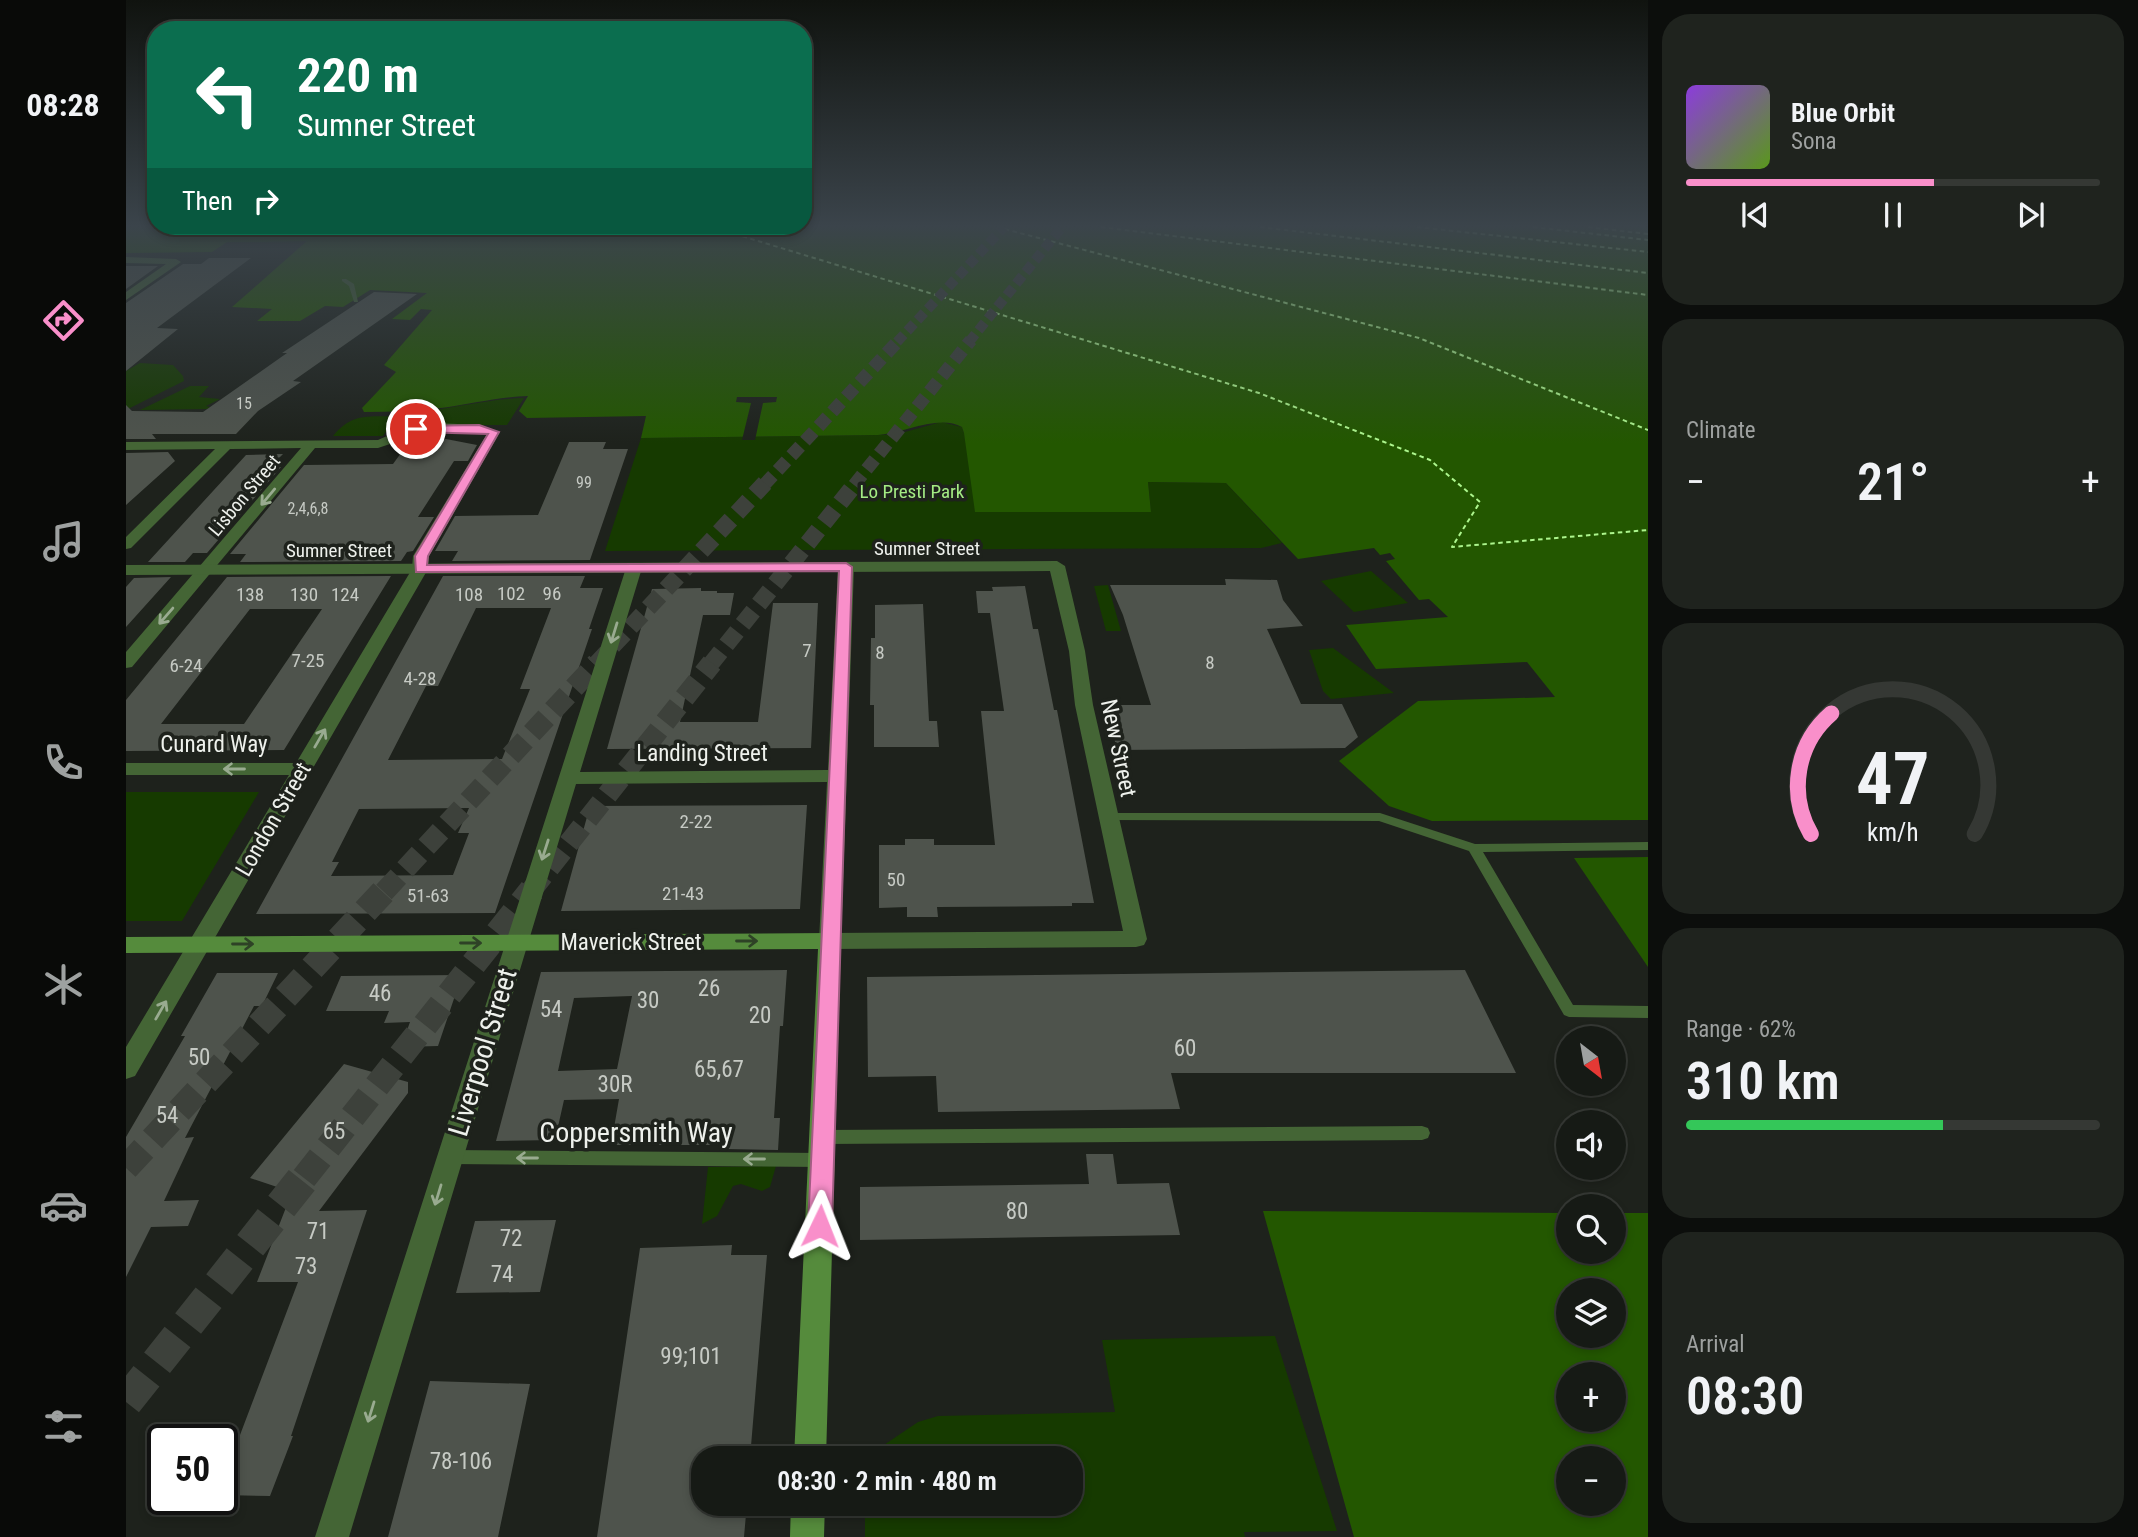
<!DOCTYPE html>
<meta charset="utf-8">
<style>
:root{--surface:#161a15;--page:#1f231e;--text:#f1f3f6;--muted:#9ea1a0;--line:#353834;--accent:#f98fca}
body{margin:0;font-family:"Roboto Condensed",sans-serif;background:var(--page);color:var(--text);height:100vh;display:flex;flex-direction:column;font-size:26px;white-space:nowrap}
*{box-sizing:border-box;margin:0}
p{font-size:23px;color:var(--muted)}
.icon{flex:none;width:38px;height:38px;fill:none;stroke:currentColor;stroke-width:2;stroke-linecap:round;stroke-linejoin:round}
.map{position:relative;flex:1;overflow:hidden}
.side{display:flex;flex-direction:column;gap:14px;padding:14px;background:#0c0e0c;width:490px}
.side>*{flex:none}
.top-card{position:absolute;left:21px;top:21px;width:665px;height:214px;border-radius:28px;box-shadow:0 4px 10px #0003,0 0 0 2px var(--line);background:#0b6e4f;color:#fff;overflow:hidden}
.needle{width:46px;rotate:149deg}
.tools{position:absolute;left:1430px;top:1026px;display:grid;gap:14px}
.tools a{display:grid;place-items:center;width:70px;height:70px;border-radius:50%;background:var(--surface);box-shadow:0 4px 10px #0003,0 0 0 2px var(--line);font-size:35px}
.speed{position:absolute;left:21px;top:1424px;display:flex;gap:14px;font-size:35px;font-weight:700;text-align:center}
.speed>*{display:grid;place-content:center;width:91px;height:91px;border-radius:50%;background:var(--surface);box-shadow:0 4px 10px #0003,0 0 0 2px var(--line);line-height:1}
.speed .limit{border:4px solid #111;border-radius:10px;background:#fff;color:#111}
.pin{position:absolute;display:grid;place-items:center;width:60px;height:60px;color:#fff;margin:-30px;border:4px solid #fff;border-radius:50%;box-shadow:0 2px 7px #0007}
.me{position:absolute;width:77px;margin:-38px;rotate:2deg;stroke-linejoin:round;filter:drop-shadow(0 0 5px #0008)}
.turn{display:flex;align-items:center;gap:24px;height:147px;padding:0 35px;font-size:32px}
.turn .icon{width:91px;height:91px;stroke-width:2.5}
.turn b{display:block;font-size:49px;line-height:60px}
.then{display:flex;align-items:center;height:66px;padding:0 35px;background:#0003;gap:14px;font-size:26px}
.big{font-size:52px;font-weight:600;line-height:1.1}
.side .widget{flex:1;display:flex;flex-direction:column;justify-content:center;gap:10px;min-width:0;padding:0 24px;border-radius:28px;background:var(--page)}
.side .dial{align-items:center;gap:0}
.dial svg{height:182px;overflow:visible;fill:none;stroke:var(--line);stroke-width:7;stroke-linecap:round;text-anchor:middle}
.dial text{fill:var(--text);stroke:none}
.song{display:flex;align-items:center;gap:21px}
.cover{width:84px;height:84px;border-radius:10px;background:linear-gradient(135deg,hsl(270 70% 55%),hsl(90 70% 35%))}
.played{height:7px;border-radius:4px;background:linear-gradient(90deg,var(--accent) 60%,var(--line) 60%)}
.keys{display:flex;justify-content:space-around;direction:ltr}
.heat{display:flex;justify-content:space-between;align-items:center;font-size:38px;direction:ltr}
.charge{height:10px;border-radius:5px;background:linear-gradient(90deg,#34c759 62%,var(--line) 0)}
.trip{position:absolute;left:565px;top:1446px;width:392px;height:70px;border-radius:28px;background:var(--surface);box-shadow:0 4px 10px #0003,0 0 0 2px var(--line);font-weight:600;line-height:70px;text-align:center}
main{display:flex;flex:1;min-height:0}
.tab-bar{display:flex;flex-direction:column;width:126px;justify-content:space-around;align-items:center;background:#090a08;color:var(--muted)}
.tab-bar .icon{width:49px;height:49px}
.tab-bar .selected{color:var(--accent)}
.tab-bar b{font-size:32px;color:var(--text)}
.map>svg:first-child{display:block}
.green{fill:#163a00}
.water{fill:#235700;fill-rule:evenodd}
.pier{fill:#1e221c}
.lines{fill:none;stroke-linecap:round;stroke-linejoin:round}
.ferry{stroke:#adf68d;stroke-width:2;stroke-dasharray:4.5 3.5;stroke-linecap:butt}
.building{fill:#4e534c;fill-rule:evenodd}
.motorway-tunnel-far5{stroke:#3d413b;stroke-width:10;stroke-dasharray:10 5;stroke-linecap:butt}
.motorway-tunnel-far4{stroke:#3d413b;stroke-width:13;stroke-dasharray:13 7;stroke-linecap:butt}
.motorway-tunnel-far3{stroke:#3d413b;stroke-width:17;stroke-dasharray:17 9;stroke-linecap:butt}
.motorway-tunnel-far2{stroke:#3d413b;stroke-width:21;stroke-dasharray:21 10;stroke-linecap:butt}
.motorway-tunnel-far1{stroke:#3d413b;stroke-width:26;stroke-dasharray:26 13;stroke-linecap:butt}
.motorway-tunnel{stroke:#3d413b;stroke-width:33;stroke-dasharray:33 17;stroke-linecap:butt}
.service{fill:#446535;fill-rule:evenodd}
.minor{fill:#446535;fill-rule:evenodd}
.tertiary{fill:#446535;fill-rule:evenodd}
.secondary{fill:#558b3c;fill-rule:evenodd}
.oneway{stroke:#99ab90}
.oneway2{stroke:#2e4226}
.route{fill:#f98fca;stroke:#a25d83;stroke-width:2}
.labels{text-anchor:middle;stroke-width:7;stroke-linejoin:round;paint-order:stroke}
.far-number-label{font-size:16px;fill:#c6cac4}
.far-park-label{font-size:19px;fill:#a4ec84;stroke:#1e221c}
.far-street-label{font-size:19px;fill:#eef1ec;stroke:#1e221c}
.number-label{font-size:19px;fill:#c6cac4}
.street-label{font-size:23px;fill:#eef1ec;stroke:#1e221c}
.near-number-label{font-size:23px;fill:#c6cac4}
.near-street-label{font-size:28px;fill:#eef1ec;stroke:#1e221c}
</style>
<main>
<nav class="tab-bar">
<b>08:28</b>
<svg class="icon selected" aria-label="directions" viewBox="0 0 24 24"><path d="M12 3l9 9-9 9-9-9zM9 14v-3h6M13 9l2 2-2 2"/></svg>
<svg class="icon" aria-label="music" viewBox="0 0 24 24"><path d="M9 18V5l10-2v13"/><circle cx="6" cy="18" r="3"/><circle cx="16" cy="16" r="3"/></svg>
<svg class="icon" aria-label="phone" viewBox="0 0 24 24"><path d="M5 4h4l2 5-3 2q2 4 5 5l2-3 5 2v4C11 20 4 13 5 4z"/></svg>
<svg class="icon" aria-label="climate" viewBox="0 0 24 24"><path d="M12 3v18M4 7l16 10M4 17L20 7"/></svg>
<svg class="icon" aria-label="car" viewBox="0 0 24 24"><path d="M5 17H2v-5l4-1 3-4h7l3 4 3 1v5h-3M9 17h6M6 11h13"/><circle cx="7" cy="17" r="2"/><circle cx="17" cy="17" r="2"/></svg>
<svg class="icon" aria-label="filters" viewBox="0 0 24 24"><path d="M4 7h16M4 17h16"/><circle cx="9" cy="7" r="2"/><circle cx="15" cy="17" r="2"/></svg>
</nav>
<div class="map">
<svg width="1522" height="1537" viewBox="0 0 1522 1537">
<rect width="100%" height="100%" fill="#1e221c"/>
<path class="green" d="M14 363 47 365 57 376 58 381 0 410V371Z
M64 386H83L73 397 94 399 80 406 84 407 81 409 14 410Z
M398 398 381 425H272L281 412C320 411 358 399 398 398Z
M271 416 257 436H207C226 412 243 417 271 416Z
M815 422 836 427 838 433 1025 512 1022 482 1100 483 1156 543 1135 548 479 551 515 438 752 435 772 434Z
M1245 571 1282 603 1228 612 1195 581Z
M982 585 995 631H980L968 586Z
M1207 648 1268 693 1205 699 1197 691 1183 650Z
M0 792H133L56 921H0Z
M650 1166 644 1187 636 1191 615 1184 607 1186 591 1216 576 1224 582 1167Z
M1149 1336 1211 1531 1118 1532 1119 1537H739V1503H945V1458H747L749 1451 792 1422 812 1416 989 1412 976 1340Z"/>
<path class="water" d="M0 227H1522V820L1306 821 1263 806 1213 761 1292 701 1429 697 1401 662 1250 669 1220 625 1322 617 1303 599 1293 600 1260 561 1269 559 1264 553 1254 555 1248 548 1172 559 1100 483 1022 482 1025 512H849L838 433 836 427C813 414 778 433 752 435L515 438 520 416 401 418 393 411 402 396C370 397 346 404 315 408 290 411 264 412 238 412L236 408 270 372 258 365 306 310 295 309 284 320 266 319 301 293 244 290 217 307 199 306 174 321H131L146 309 106 307 181 241 101 242 86 252 0 253Z
M1522 857V967L1448 858Z
M1137 1211 1442 1213V1251H1488V1213H1522V1537H1228ZM1442 1290H1488V1335H1442ZM1442 1374H1488V1419H1442ZM1442 1458H1488V1503H1442Z"/>
<path class="pier" d="M611 397H651L650 402 637 403 629 440H616L625 403 610 402Z"/>
<g class="lines">
<path class="ferry" d="M586 227 1133 393 1304 460 1354 502 1326 547 1522 530
M871 227 1293 338 1522 430
M975 227 1522 295
M1134 227 1522 273
M1291 227 1522 252
M1407 227 1522 240
M1462 227 1522 234"/>
</g>
<path class="building" d="M83 258H125L31 328 52 329 0 371V303L57 264H75Z
M0 266H32L0 289Z
M248 292 291 294 167 381 175 382 132 411 110 434H26L30 439H0V405L6 411 77 412 161 353H156Z
M320 439 351 445 342 461H328L292 517H308L287 551 281 552 275 561 114 562 120 554H104L178 465 267 464 283 442Z
M443 442H480L477 449H502L464 560 326 561 332 551H309L329 516 412 515Z
M42 452 49 461 0 505V453Z
M157 454 143 468 155 467 81 553H67L59 562H22L120 455Z
M265 576 158 750 0 751V700L101 577ZM124 609H196L118 724H35Z
M317 576H459L454 588H477L463 629H466L369 913 130 914ZM350 608H425L394 689H404L376 759 262 760 300 686H312ZM343 808 332 833H343L327 875 205 876 213 862H206L233 809Z
M45 577 0 627V587L8 578Z
M1099 579 1151 580 1157 600 1177 626 1141 629 1175 704H1216L1232 737 1219 748 991 750 980 705H1025L997 615 984 585H1100Z
M899 586 907 629H912L928 710H931L968 903H946V906L811 907 812 917H781V907L753 908V845H779V839H808V845H869L855 711H878L864 613H852L850 591H867L866 587Z
M575 588V591H591V593H608L604 615H577L554 722H632L647 603H692L685 748 481 749 526 589Z
M797 604 803 721H811L813 747H748V705H744L745 638H749V605Z
M681 805 674 909 435 911 464 806Z
M661 970 657 1026H654L648 1118H654L652 1150 600 1149 601 1145H485L493 1099 438 1100 429 1140 370 1141 415 972ZM506 996 491 1069 432 1071 448 998Z
M1339 970 1390 1073H1045L1054 1109 812 1112 810 1076 742 1077 741 977Z
M91 973H152L136 1006H128L59 1138 68 1137 38 1201 73 1200 62 1226 25 1227 0 1277V1137L59 1036H55Z
M336 975 312 1046 275 1047 284 1022 258 1023 263 1011H200L215 976Z
M218 1064 282 1082V1093L193 1211 241 1210 165 1436H167L144 1496 96 1495V1435H114L172 1282H131L166 1192 124 1178Z
M960 1154H987L991 1184 1043 1183 1054 1235 734 1240V1187L963 1184Z
M430 1220 414 1292 330 1293 349 1221Z
M606 1245 605 1255H641L624 1458H578V1503H621L618 1537H471L514 1248Z
M304 1381 404 1384 372 1537H262Z"/>
<g class="lines">
<path class="motorway-tunnel-far5" d="M771 342 878 227
M843 342 936 227"/>
<path class="motorway-tunnel-far4" d="M638 485 773 340
M728 485 845 340"/>
<path class="motorway-tunnel-far3" d="M469 665 639 483
M584 665 730 483"/>
<path class="motorway-tunnel-far2" d="M258 892 471 663
M404 892 586 663"/>
<path class="motorway-tunnel-far1" d="M0 1168 259 890
M178 1178 406 890"/>
<path class="motorway-tunnel" d="M0 1402 179 1176"/>
<path class="service" d="M216 279H220L228 284 232 302H228L223 286 216 281Z
M983 813H1254L1349 844 1522 842V850L1357 852 1447 1005 1522 1006V1018L1443 1017 1438 1015 1343 851 1253 821 978 820 977 817Z
M1296 1126 1302 1128 1304 1133 1302 1138 1296 1140 698 1144 692 1142 690 1137 692 1132 698 1130Z
M324 1150 696 1153 702 1155 705 1160 702 1165 696 1167 324 1164 318 1162 315 1157 318 1152Z"/>
<path class="minor" d="M0 257 50 259 55 262 0 300V292L40 264 0 263Z
M312 423 351 425 374 432 303 556 302 569 9 1076 0 1079V1047L163 775H0V763H170L286 569 287 556 361 434 300 432 252 448H189L6 667 0 668V652L175 448 104 449 5 548 0 549V537L89 449 0 450V442L252 440 279 428Z
M720 562 728 567 715 941 712 947 704 949 696 947 693 941 701 782 450 784 223 1537H189L500 568 508 563 516 568 454 772 702 770 712 567Z"/>
<path class="tertiary" d="M931 561 939 566 959 651 967 705 1021 939 1018 945 1010 947 704 949 696 947 693 941 696 935 704 933 997 931 949 705 943 651 924 571 0 575V565Z"/>
<path class="secondary" d="M704 933 712 935 715 941 700 1458H668L692 949 0 953V937Z
M665 1503H699L698 1537H664Z"/>
</g>
<defs><path id="oneway-shaft" d="M-6 0H5M1.5-3L5.5 0L1.5 3" fill="none" stroke-width="1.6" stroke-linecap="round" stroke-linejoin="round" transform="scale(1.75)"/></defs>
<g class="oneway">
<use href="#oneway-shaft" transform="translate(142 497) rotate(130)"/>
<use href="#oneway-shaft" transform="translate(40 616) rotate(131)"/>
<use href="#oneway-shaft" transform="translate(488 633) rotate(107)"/>
<use href="#oneway-shaft" transform="translate(194 738) rotate(-60)"/>
<use href="#oneway-shaft" transform="translate(108 769) rotate(180)"/>
<use href="#oneway-shaft" transform="translate(419 850) rotate(108)"/>
<use href="#oneway-shaft" transform="translate(35 1010) rotate(-60)"/>
<use href="#oneway-shaft" transform="translate(401 1158) rotate(-180)"/>
<use href="#oneway-shaft" transform="translate(628 1159) rotate(-180)"/>
<use href="#oneway-shaft" transform="translate(312 1195) rotate(107)"/>
<use href="#oneway-shaft" transform="translate(245 1412) rotate(107)"/>
</g>
<g class="oneway2">
<use href="#oneway-shaft" transform="translate(621 941)"/>
<use href="#oneway-shaft" transform="translate(345 943)"/>
<use href="#oneway-shaft" transform="translate(117 944)"/>
</g>
<linearGradient id="sky" x2="0" y2="1"><stop stop-color="#10130f"/><stop offset="0.51" stop-color="#3b444b"/><stop offset="1" stop-color="#3b444b" stop-opacity="0"/></linearGradient>
<rect width="1522" height="443" fill="url(#sky)"/>
<path class="route" d="M353 425 373 432 302 556 301 565 720 563 726 567 706 1226 702 1234 694 1237 686 1234 682 1226 713 571 290 572 289 556 362 434 290 432 285 429 290 426Z"/>
<g class="labels">
<g class="far-number-label">
<text x="118" y="409">15</text>
<text x="458" y="488">99</text>
<text x="182" y="514">2,4,6,8</text>
</g>
<g class="far-park-label">
<text x="786" y="498">Lo Presti Park</text>
</g>
<g class="far-street-label">
<text transform="translate(118 495) rotate(-50)" y="7">Lisbon Street</text>
<text x="801" y="555">Sumner Street</text>
<text x="213" y="557">Sumner Street</text>
</g>
<g class="number-label">
<text x="385" y="600">102</text>
<text x="426" y="600">96</text>
<text x="124" y="601">138</text>
<text x="178" y="601">130</text>
<text x="219" y="601">124</text>
<text x="343" y="601">108</text>
<text x="681" y="657">7</text>
<text x="754" y="659">8</text>
<text x="182" y="667">7-25</text>
<text x="1084" y="669">8</text>
<text x="60" y="672">6-24</text>
<text x="294" y="685">4-28</text>
<text x="570" y="828">2-22</text>
<text x="770" y="886">50</text>
<text x="557" y="900">21-43</text>
<text x="302" y="902">51-63</text>
</g>
<g class="street-label">
<text x="88" y="752">Cunard Way</text>
<text transform="translate(993 748) rotate(78)" y="8">New Street</text>
<text x="576" y="761">Landing Street</text>
<text transform="translate(147 819) rotate(-60)" y="8">London Street</text>
<text x="505" y="950">Maverick Street</text>
</g>
<g class="near-number-label">
<text x="583" y="996">26</text>
<text x="254" y="1001">46</text>
<text x="522" y="1008">30</text>
<text x="425" y="1017">54</text>
<text x="634" y="1023">20</text>
<text x="1059" y="1056">60</text>
<text x="73" y="1065">50</text>
<text x="593" y="1077">65,67</text>
<text x="489" y="1092">30R</text>
<text x="41" y="1123">54</text>
<text x="208" y="1139">65</text>
<text x="891" y="1219">80</text>
<text x="192" y="1239">71</text>
<text x="385" y="1246">72</text>
<text x="180" y="1274">73</text>
<text x="376" y="1282">74</text>
<text x="565" y="1364">99;101</text>
<text x="335" y="1469">78-106</text>
</g>
<g class="near-street-label">
<text transform="translate(356 1052) rotate(-73)" y="10">Liverpool Street</text>
<text x="510" y="1142">Coppersmith Way</text>
</g>
</g>
</svg>
<div class="tools">
<a><svg class="needle" viewBox="-14 -14 28 28"><path d="M0-13l5 13h-10z" fill="#e53935"/><path d="M0 13l5-13h-10z" fill="#9ea1a0"/></svg></a>
<a><svg class="icon" aria-label="sound" viewBox="0 0 24 24"><path d="M4 9h4l5-4v14l-5-4H4zM17 9q2 3 0 6"/></svg></a>
<a><svg class="icon" aria-label="search" viewBox="0 0 24 24"><circle cx="10" cy="10" r="6"/><path d="M15 15l6 6"/></svg></a>
<a><svg class="icon" aria-label="layers" viewBox="0 0 24 24"><path d="M12 4l9 5-9 5-9-5zM3 14l9 5 9-5"/></svg></a>
<a>+</a>
<a>−</a>
</div>
<div class="speed"><div class="limit">50</div></div>
<div class="pin" style="left:290px;top:429px;background:#d93025"><svg class="icon" aria-label="arrive" viewBox="0 0 24 24"><path d="M6 21V4h12l-3 4 3 4H6"/></svg></div>
<svg class="me" style="left:694px;top:1226px" viewBox="-20 -20 40 40"><path d="M0-17L14 15 0 8-14 15z" fill="#f98fca" stroke="#fff" stroke-width="4"/></svg>
<div class="trip">08:30 · 2 min · 480 m</div>
<div class="top-card">
<div class="turn"><svg class="icon" aria-label="left" viewBox="0 0 24 24"><path d="M17 20v-9H6M10 6l-5 5 5 5"/></svg><div><b>220 m</b>Sumner Street</div></div>
<div class="then">Then<svg class="icon" aria-label="right" viewBox="0 0 24 24"><path d="M7 20v-9h11M14 6l5 5-5 5"/></svg></div>
</div>
</div>
<section class="side">
<div class="widget">
<div class="song"><i class="cover"></i><div><b>Blue Orbit</b><p>Sona</p></div></div>
<div class="played"></div>
<div class="keys"><svg class="icon" aria-label="previous" viewBox="0 0 24 24"><path d="M18 5L8 12l10 7zM5 5v14"/></svg><svg class="icon" aria-label="pause" viewBox="0 0 24 24"><path d="M8 5v14M16 5v14"/></svg><svg class="icon" aria-label="next" viewBox="0 0 24 24"><path d="M6 5l10 7-10 7zM19 5v14"/></svg></div>
</div>
<div class="widget"><p>Climate</p>
<div class="heat"><a>−</a><b class="big">21°</b><a>+</a></div>
</div>
<div class="widget dial"><svg viewBox="0 0 100 80">
<path d="M14 69A42 42 0 1 1 86 69"/>
<path d="M14 69A42 42 0 0 1 23 16" stroke="#f98fca"/>
<text x="50" y="56" font-size="32" font-weight="700">47</text>
<text x="50" y="72" font-size="11">km/h</text>
</svg></div>
<div class="widget"><p>Range · 62%</p><b class="big">310 km</b><div class="charge"></div></div>
<div class="widget"><p>Arrival</p><b class="big">08:30</b></div>
</section>
</main>
